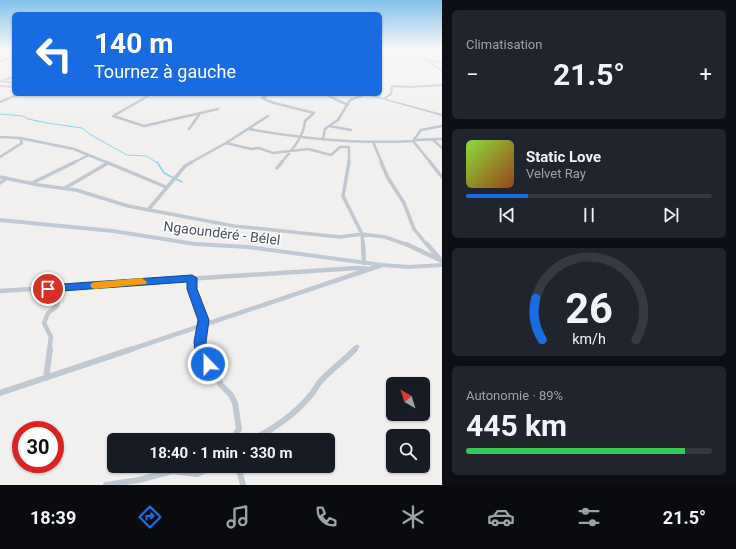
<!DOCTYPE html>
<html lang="fr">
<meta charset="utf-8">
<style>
:root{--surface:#171b24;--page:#20242c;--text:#f1f3f6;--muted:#9ea1a6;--line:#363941;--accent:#196be2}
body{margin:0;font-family:Roboto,sans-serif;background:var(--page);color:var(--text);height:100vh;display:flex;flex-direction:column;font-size:15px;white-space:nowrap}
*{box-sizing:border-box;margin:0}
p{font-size:13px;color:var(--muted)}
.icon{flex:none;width:22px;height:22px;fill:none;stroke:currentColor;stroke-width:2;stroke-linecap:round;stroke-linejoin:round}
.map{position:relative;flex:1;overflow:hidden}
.drawer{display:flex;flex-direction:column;gap:10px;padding:10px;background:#0d0f14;width:294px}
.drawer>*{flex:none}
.banner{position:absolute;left:12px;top:12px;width:370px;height:84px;border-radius:6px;box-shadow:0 1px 3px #0004;background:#196be2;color:#fff;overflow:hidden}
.needle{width:26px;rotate:321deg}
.fabs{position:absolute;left:386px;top:377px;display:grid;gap:8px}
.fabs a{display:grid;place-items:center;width:44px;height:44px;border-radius:6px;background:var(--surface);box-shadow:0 1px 3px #0004;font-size:20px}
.speed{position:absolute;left:12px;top:421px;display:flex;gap:8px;font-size:20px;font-weight:700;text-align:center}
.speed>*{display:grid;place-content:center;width:52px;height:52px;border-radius:50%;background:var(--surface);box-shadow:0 1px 3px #0004;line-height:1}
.speed .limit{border:6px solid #d22;background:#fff;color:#111}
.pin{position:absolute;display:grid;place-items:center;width:34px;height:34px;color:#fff;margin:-17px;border:2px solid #fff;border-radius:50%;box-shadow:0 1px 4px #0007}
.me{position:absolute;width:44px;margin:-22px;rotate:338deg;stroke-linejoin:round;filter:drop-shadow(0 0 3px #0008)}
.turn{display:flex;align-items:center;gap:14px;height:84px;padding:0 16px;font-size:18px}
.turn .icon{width:52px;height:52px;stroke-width:2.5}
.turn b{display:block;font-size:28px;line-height:34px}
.big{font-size:30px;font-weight:700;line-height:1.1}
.drawer .widget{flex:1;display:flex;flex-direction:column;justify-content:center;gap:6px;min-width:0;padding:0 14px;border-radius:6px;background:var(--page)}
.drawer .dial{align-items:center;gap:0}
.dial svg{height:104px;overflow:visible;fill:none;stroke:var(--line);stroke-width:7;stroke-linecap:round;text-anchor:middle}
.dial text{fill:var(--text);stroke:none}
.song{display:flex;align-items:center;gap:12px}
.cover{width:48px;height:48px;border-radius:6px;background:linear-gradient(135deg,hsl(90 70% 55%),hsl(20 70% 35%))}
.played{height:4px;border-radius:2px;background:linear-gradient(90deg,var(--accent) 25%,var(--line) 25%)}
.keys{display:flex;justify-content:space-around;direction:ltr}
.heat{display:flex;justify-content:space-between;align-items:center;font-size:22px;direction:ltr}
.charge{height:6px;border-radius:3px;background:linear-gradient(90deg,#34c759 89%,var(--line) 0)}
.trip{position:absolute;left:107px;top:433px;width:228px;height:40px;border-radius:6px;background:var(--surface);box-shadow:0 1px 3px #0004;font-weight:700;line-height:40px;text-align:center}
.tabs{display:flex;height:64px;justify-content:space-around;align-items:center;background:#090b0e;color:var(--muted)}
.tabs .icon{width:28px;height:28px}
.tabs .current{color:var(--accent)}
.tabs b{font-size:18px;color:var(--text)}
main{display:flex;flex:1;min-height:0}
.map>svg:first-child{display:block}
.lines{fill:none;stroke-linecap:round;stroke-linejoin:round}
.stream-far1{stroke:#8bd5ec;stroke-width:1}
.stream{stroke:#8bd5ec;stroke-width:1.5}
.minor-far4{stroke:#c0c9d1;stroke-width:2}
.minor-far3{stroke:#c0c9d1;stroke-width:2.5}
.minor-far2{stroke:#c0c9d1;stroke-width:3.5}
.minor-far1{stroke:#c0c9d1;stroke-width:4.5}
.minor{stroke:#c0c9d1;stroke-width:6}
.tertiary{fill:#c0c9d1;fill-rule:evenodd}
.secondary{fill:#c0cad6;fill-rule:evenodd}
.route{fill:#196be2;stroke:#104693}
.slow{fill:#f59e0b}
.labels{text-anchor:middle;stroke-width:3;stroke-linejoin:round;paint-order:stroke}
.street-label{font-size:14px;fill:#47525d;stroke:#fff}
</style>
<main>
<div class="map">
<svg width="442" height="485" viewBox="0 0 442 485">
<rect width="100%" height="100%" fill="#f2efef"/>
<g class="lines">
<path class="stream-far1" d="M0 114 23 116 28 119 47 123 82 128 91 135 127 155 146 156 158 163"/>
<path class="stream" d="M157 162 164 173 182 182"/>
<path class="minor-far4" d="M426 50 418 56 442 70
M0 57 6 59
M9 58 14 62
M427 60 442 63
M3 80 14 77
M0 81 14 83
M0 86 14 87
M325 94 337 100
M385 98 391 94 392 86 409 87 442 85
M5 100 19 94
M141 100 151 94
M266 100 262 98 270 94
M350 100 366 94"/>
<path class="minor-far3" d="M143 99 113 116 144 126 218 109
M264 99 274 103 314 113 305 121C304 137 291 151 281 163
M335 99 348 105
M0 102 7 99
M268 116 226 143 251 149 259 148 273 153 308 149 331 155 340 147H349V163
M189 129 199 115
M249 129C304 139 358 144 413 141L421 130 442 126
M351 130 329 126 338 120 350 100 353 99
M0 137 20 138 74 149 108 163
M323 139 325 129 329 126
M432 139 442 148
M414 140 442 139
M413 141 431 163
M373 142 382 163
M0 157 22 143 20 138
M73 163 89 155
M190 163 226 143"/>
<path class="minor-far2" d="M106 162 166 187
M349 162 343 196 362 234 363 245
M381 162 388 178 404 203 414 229 427 245
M430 162 442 177
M277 168 282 162
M0 177 39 185 76 190 128 206 234 226 340 237 362 234 385 237 408 245
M0 183 7 178
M32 183 75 162
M65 188 108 163
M148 210 185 166 192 162"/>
<path class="minor-far1" d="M363 244 364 263
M406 244 442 261
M427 244 439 258
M192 278C188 293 202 307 203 321 203 331 200 340 201 350
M0 291 357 268 371 269
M49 350 51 337 44 323 48 313 57 306 60 288
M129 350 382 265
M354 350 357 347"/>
<path class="minor" d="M201 349 221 385 231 395 235 403 239 429 236 433 237 440
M46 378 50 349
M0 393 132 349
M251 440C274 429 294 415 310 396 314 392 316 387 319 383 330 370 344 361 355 349
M238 466 243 485
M106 485 139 480 172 471 197 474 213 466"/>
<path class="tertiary" d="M14 55V57L0 63V61Z
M364 94H368L442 114V116Z"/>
<path class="secondary" d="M0 218 113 229 195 242 248 245 382 263 409 265 442 263V267L409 269 382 267 248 249 195 246 113 233 0 222Z"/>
</g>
<linearGradient id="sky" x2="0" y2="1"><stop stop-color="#83c1ea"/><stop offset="0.42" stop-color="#f9f8f8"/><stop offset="1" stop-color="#f9f8f8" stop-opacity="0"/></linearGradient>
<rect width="442" height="118" fill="url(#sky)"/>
<path class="route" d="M192 275 197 278V289L209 320 206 342 207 351 214 364 212 368 208 369 204 368 195 351 194 342 198 320 187 289V282L48 292 45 291 43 289 45 286 48 285Z"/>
<path class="slow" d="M142 278 147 282 146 284 95 289 92 288 90 285 92 283 95 282Z"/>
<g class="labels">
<g class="street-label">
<text transform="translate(222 233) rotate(7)" y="5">Ngaoundéré - Bélel</text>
</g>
</g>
</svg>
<div class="fabs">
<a><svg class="needle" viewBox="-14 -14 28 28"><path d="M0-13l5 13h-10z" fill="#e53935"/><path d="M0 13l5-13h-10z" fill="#9ea1a6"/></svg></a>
<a><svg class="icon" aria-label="search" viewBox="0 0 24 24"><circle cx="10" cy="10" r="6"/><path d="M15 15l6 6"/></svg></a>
</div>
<div class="speed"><div class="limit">30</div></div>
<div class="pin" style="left:48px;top:289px;background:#d93025"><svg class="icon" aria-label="arrive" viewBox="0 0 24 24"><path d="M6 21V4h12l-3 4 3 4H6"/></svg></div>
<svg class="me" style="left:208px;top:364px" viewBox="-20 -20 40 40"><circle r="17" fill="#196be2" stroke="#fff" stroke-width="3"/><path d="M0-11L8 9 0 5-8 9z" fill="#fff"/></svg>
<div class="trip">18:40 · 1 min · 330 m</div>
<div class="banner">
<div class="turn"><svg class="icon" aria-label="left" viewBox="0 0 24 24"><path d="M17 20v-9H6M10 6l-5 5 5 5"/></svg><div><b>140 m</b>Tournez à gauche</div></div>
</div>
</div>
<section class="drawer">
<div class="widget"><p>Climatisation</p>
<div class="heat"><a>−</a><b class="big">21.5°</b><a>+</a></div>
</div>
<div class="widget">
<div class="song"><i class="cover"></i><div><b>Static Love</b><p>Velvet Ray</p></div></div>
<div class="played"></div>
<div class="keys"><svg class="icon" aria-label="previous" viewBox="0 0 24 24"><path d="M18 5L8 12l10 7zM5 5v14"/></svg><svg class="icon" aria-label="pause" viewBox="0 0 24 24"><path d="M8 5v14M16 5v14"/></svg><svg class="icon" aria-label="next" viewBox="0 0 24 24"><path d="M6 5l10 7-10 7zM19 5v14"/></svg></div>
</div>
<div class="widget dial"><svg viewBox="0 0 100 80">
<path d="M14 69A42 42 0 1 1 86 69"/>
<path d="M14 69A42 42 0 0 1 9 37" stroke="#196be2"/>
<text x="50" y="56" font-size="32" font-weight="700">26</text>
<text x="50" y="72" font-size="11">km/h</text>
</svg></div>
<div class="widget"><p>Autonomie · 89%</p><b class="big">445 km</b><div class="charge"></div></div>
</section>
</main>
<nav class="tabs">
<b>18:39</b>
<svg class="icon current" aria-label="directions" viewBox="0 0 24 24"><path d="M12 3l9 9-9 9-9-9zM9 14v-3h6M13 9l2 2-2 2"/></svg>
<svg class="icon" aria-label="music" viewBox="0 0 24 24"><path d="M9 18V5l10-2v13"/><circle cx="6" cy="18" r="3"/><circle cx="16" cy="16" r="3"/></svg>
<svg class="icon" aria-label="phone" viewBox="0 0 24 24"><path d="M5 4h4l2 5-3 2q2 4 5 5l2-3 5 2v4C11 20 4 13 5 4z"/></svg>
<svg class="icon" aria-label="climate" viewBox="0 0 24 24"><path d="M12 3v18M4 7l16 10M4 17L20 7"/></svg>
<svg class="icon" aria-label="car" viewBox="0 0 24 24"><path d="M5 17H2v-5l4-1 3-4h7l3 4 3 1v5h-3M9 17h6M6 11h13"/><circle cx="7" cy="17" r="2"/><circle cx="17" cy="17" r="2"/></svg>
<svg class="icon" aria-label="filters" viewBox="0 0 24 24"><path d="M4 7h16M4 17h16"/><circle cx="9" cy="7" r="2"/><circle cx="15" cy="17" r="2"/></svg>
<b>21.5°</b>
</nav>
